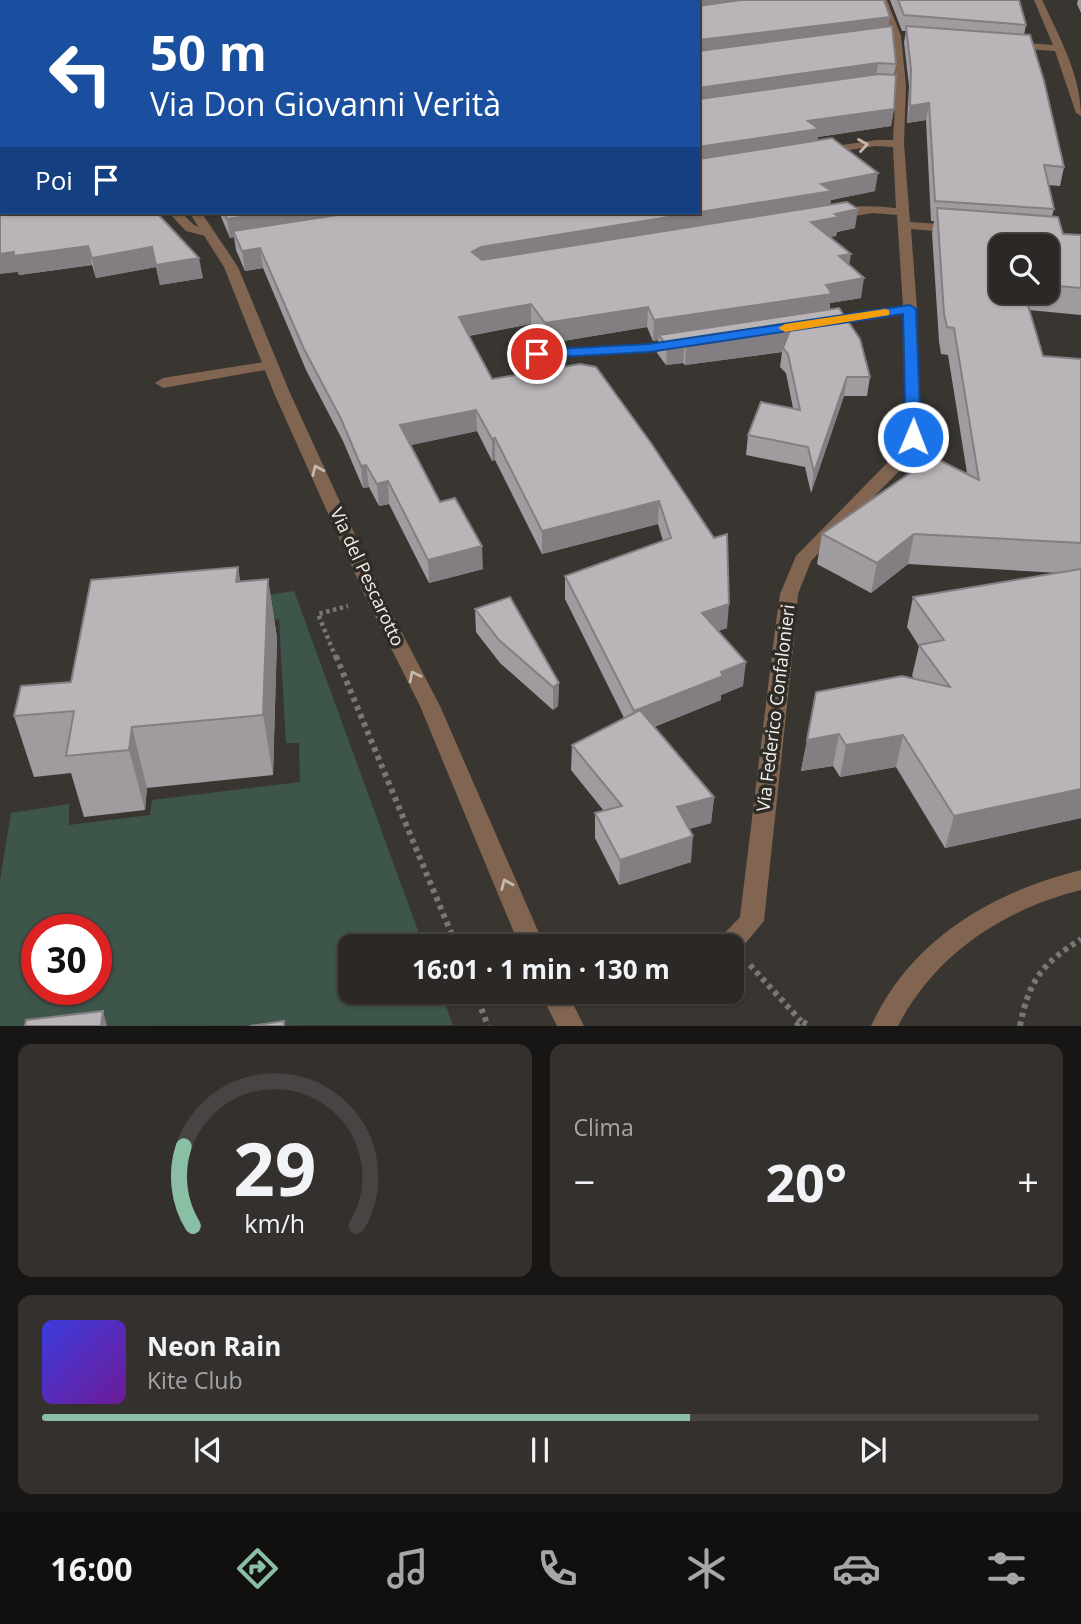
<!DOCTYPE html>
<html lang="it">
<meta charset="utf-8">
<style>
:root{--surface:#2b2826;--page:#33302e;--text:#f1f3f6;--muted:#a6a6a7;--line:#474443;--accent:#8abfa5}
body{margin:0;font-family:"Open Sans",sans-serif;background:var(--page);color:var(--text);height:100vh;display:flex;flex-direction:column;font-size:26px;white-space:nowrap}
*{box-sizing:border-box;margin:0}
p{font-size:23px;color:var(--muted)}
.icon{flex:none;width:38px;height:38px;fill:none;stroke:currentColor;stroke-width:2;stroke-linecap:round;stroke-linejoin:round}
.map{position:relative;height:1026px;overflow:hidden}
.side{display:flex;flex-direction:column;gap:18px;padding:18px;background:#181615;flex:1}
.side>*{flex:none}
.banner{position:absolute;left:0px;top:0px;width:700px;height:214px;box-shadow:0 2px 5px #0004,0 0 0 2px var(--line);background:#1a4fa0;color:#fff;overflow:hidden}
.controls{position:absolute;left:989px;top:234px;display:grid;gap:14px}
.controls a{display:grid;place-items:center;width:70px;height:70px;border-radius:14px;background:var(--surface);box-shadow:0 2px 5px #0004,0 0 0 2px var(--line);font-size:35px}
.speed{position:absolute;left:21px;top:914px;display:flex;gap:14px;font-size:35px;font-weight:700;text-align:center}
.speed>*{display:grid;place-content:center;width:91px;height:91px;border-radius:50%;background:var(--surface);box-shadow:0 2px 5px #0004,0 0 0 2px var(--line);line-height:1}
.speed .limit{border:10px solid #d22;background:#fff;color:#111}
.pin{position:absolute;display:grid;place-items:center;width:60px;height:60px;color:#fff;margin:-30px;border:4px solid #fff;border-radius:50%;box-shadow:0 2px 7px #0007}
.me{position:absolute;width:77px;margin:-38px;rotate:1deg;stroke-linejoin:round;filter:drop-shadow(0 0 5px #0008)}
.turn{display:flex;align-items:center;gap:24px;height:147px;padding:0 35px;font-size:32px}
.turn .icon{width:91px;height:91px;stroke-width:2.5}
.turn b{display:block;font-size:49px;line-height:60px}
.then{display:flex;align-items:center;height:66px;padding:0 35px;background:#0003;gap:14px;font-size:26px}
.big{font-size:52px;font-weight:700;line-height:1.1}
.side .widget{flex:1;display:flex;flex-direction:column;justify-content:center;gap:10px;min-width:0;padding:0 24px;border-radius:14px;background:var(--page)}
.side .dial{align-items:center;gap:0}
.dial svg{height:182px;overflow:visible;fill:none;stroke:var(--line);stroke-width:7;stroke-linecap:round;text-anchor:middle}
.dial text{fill:var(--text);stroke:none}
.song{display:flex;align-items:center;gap:21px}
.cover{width:84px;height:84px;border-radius:10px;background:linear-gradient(135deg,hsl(240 70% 55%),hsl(280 70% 35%))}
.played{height:7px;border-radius:4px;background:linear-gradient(90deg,var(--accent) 65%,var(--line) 65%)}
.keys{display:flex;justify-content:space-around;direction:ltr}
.heat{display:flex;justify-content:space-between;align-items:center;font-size:38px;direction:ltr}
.side .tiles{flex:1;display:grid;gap:18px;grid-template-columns:1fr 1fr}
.widget:last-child{grid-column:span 2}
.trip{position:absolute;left:338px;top:934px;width:406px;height:70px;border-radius:14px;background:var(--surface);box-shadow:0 2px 5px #0004,0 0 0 2px var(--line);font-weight:700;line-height:70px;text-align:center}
.tab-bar{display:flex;height:112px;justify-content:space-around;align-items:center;background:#11100f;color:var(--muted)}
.tab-bar .icon{width:49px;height:49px}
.tab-bar .on{color:var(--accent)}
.tab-bar b{font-size:32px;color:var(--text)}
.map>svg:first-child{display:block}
.green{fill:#3e5549;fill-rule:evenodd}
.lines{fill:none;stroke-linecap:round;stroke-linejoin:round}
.path-far1{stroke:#797773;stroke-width:4.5;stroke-dasharray:3.5 3.5;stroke-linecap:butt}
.path{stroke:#797773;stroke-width:6;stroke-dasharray:4.5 4.5;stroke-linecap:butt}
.service{fill:#816551;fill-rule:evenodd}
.pedestrian{fill:#816551;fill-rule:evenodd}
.minor{fill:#816551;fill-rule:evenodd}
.wall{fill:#9f9b9e;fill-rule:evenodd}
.shaded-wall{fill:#827e81}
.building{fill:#b9b4b8;stroke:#827e81;stroke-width:2}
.oneway{stroke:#c5b9af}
.route{fill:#1a73e8;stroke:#114b97;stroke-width:2}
.slow{fill:#f59e0b}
.labels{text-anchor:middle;stroke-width:7;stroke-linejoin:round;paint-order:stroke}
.street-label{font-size:18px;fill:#f3f1ee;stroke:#2f2c28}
</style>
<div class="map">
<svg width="1081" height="1026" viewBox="0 0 1081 1026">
<rect width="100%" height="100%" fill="#393632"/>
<path class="green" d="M294 591 424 947H350V992H441L453 1025 0 1026V880L11 813 69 804V825L150 815 152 800 300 782 299 743H286L279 619 99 638 100 621ZM37 929H96V989H37Z"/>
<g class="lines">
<path class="path-far1" d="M336 658 318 614 348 606"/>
<path class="path" d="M336 656 457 947
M750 965 801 1021
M475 992 488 1026
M796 1026 801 1021 810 1026
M1020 1026C1029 980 1042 964 1081 939"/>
<path class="service" d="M168 212H181L194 225 215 233 209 237 186 231Z
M271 361 278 365 276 368 163 388 155 383 163 378Z"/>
<path class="pedestrian" d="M789 588 796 590 798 594 795 630 792 635H778L775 630 780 594 782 590Z"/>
<path class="minor" d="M879 0H887L901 36 906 86 904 144 910 222 955 225 961 229 955 233 911 229 917 309 921 437 906 464 811 561 798 594 796 598H782L780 594 796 556 893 457 905 437 903 314 823 326 816 322 823 318 903 306 897 215 873 213 836 219 830 215C846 203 877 206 896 208L893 147 876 146 823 154 817 151 823 148 876 140H893L896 86 891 36Z
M1034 0H1042C1059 36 1081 76 1081 116L1076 113 1055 51 1011 48 1006 45 1011 42 1053 45Z
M189 212H201L238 267 290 393 384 598 440 706 545 947H520L420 706 366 598 274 393 224 267Z
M681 339 688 343 686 346 649 352 537 358 530 354 537 350 649 344Z
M785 623 792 625 795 630 764 921 739 951 732 955V947H711L714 939 721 937 740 917 775 630 778 625Z
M1081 870V890C1004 909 935 954 898 1026H871C911 939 992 892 1081 870Z
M540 992H567L584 1026H557Z"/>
</g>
<path class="wall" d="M0 0 888 27 896 64 894 75V109L891 126 818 137 817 141 875 191 831 200 830 204 855 228 837 232 836 236 830 237 849 265 861 298 830 303V310L870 377 867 396H844L811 493 805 467 746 455 748 435 793 408 786 373 780 367 782 352 685 365 683 363 666 365 657 353 658 340 653 341 647 327 545 344 531 324 469 336 492 379 596 367 727 628 718 631 743 686 721 695V700L654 727 714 797 711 823 689 829 691 862 619 885 595 838V813L604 811 571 770 572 745 624 718 565 599V576L663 541 658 524 542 554 495 460 492 461 477 431 411 445 440 502 483 569 429 583 389 504 379 506 369 487 363 488 343 441 306 370 263 268 245 271 236 250 234 237 230 238 219 212H698L2 2V101L0 94Z
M890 0H1019L1026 25 1024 35 1064 167 1060 186 1048 185 1054 209 1052 216 1063 234 1081 235V315L1029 310 1043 356 1081 359V818L945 848 896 767 840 777 833 766 801 771 807 740 915 679 912 676 919 646 907 627 913 597 1059 573 908 564 871 593 817 564 822 534 967 473 948 355 941 354 939 341 932 233 934 221H931L926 120 907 123 909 86 904 42 906 31H902ZM1046 247V292H1001Z
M1078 0H1081V13L1077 4Z
M156 212 203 278 160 285 156 267 96 278 92 265 19 275 18 272Z
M268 579 277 638 273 775 147 788 145 810 84 817 71 773 34 777 14 716 240 582Z
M475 609 559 683 558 706 553 710 500 663 476 632Z"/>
<path class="shaded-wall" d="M697 0H780L698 10V2H697Z
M890 17 887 32 698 55 699 40Z
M878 63 876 79 698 104 699 88Z
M929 103 926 120 907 123 910 106Z
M894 109 891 126 818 137 817 146 698 164 699 147 808 121Z
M878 173 875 191 831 200 829 210 482 266 472 252 481 247Z
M858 209 855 228 837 232 836 236 808 241 811 222 835 214Z
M274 212H398L233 231 234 237 230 238 227 219Z
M88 246 92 265 19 275 18 272 0 274V254Z
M152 247 156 267 96 278 92 258Z
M260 248 263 268 245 271 242 251Z
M851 254 848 274 839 256Z
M199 258 203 278 160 285 156 265Z
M864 278 861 298 830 303 829 314 659 335 658 340 653 341 654 320 826 285Z
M531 304V324L460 337 459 317Z
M648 307 647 327 545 344V323Z
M789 333 782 352 685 365 686 346Z
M685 344 683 363 666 365 667 346Z
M847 377 844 396 811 493 814 472Z
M476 410 477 431 402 447 400 425Z
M495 438V460L492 461V439Z
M366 465 369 487 363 488 361 466Z
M388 481 389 504 379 506 377 484Z
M659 501 658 524 542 554V531Z
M914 534 908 564 871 593 877 563Z
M482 546 483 569 429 583 428 560Z
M238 567 248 625 236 582Z
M268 579 277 638 273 775 263 715Z
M729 604 727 628 700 637 702 613Z
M746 662 743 686 721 695V700L632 735 634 711Z
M559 683 558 706 553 710V687Z
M132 727 147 788 145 810 129 750Z
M839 734 833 766 801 771 807 740Z
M903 735 896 767 840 777 846 745Z
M1081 789V818L945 848 954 816Z
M714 797 711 823 675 832 677 807Z
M693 836 691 862 619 885 620 860Z
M103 1011 107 1026H101Z"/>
<path class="building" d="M0 0H697L696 2H2V90L0 88Z
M741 0H884L890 17 699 40 698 42V5L699 6Z
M898 0H1019L1026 25 904 15Z
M892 26 896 64 878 63 698 88V50L699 51Z
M906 26 1030 35 1044 81 1064 167 1044 165 1054 209 935 201 929 103 910 106 911 69Z
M879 74 896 75 894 109 808 121 819 129 698 147V95L700 99Z
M832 138 878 173 821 184 832 191 481 247 472 252 482 260 847 202 858 209 835 214 839 217 811 222 851 254 839 256 864 278 826 285 832 294 654 320 648 307 545 323 531 304 459 317 492 379 580 364 596 367 651 443 714 538 727 534 729 604 702 613 746 662 721 672 723 676 634 711 565 576 671 538 659 501 542 531 495 438 492 439 476 410 400 425 440 502 455 498 482 546 428 560 388 481 377 484 366 465 361 466 341 419 304 349 260 248 242 251 233 231 357 212H698V157L700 159Z
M0 164H2V212H156L199 258 156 265 152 247 92 258 88 246 14 256V252L0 254Z
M937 208 1058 217 1063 234 1081 235V288L1046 285V247H1001V292H1024L1043 356 1081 359V543L914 534 877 563 822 534 933 457 979 480 954 328 947 327 944 314Z
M224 212H274L227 219Z
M839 308 860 339 870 377H847L814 472 808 447 748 435 761 402 800 410 788 354 783 348 789 333 686 346 685 344 667 346 659 335Z
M238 567 236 582 268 579 263 715 132 727 129 750 66 756 74 711 14 716 21 686 71 682 91 580Z
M1081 569V789L954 816 903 735 846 745 839 734 807 740 816 692 902 676 950 687 919 645 944 640 913 597Z
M510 597 559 683 553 687 499 640 475 609Z
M640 710 714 797 677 807 693 836 620 860 595 813 622 806 572 745Z
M103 1011 101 1026H25L26 1020Z
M284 1021V1026H250Z"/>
<defs><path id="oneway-chevron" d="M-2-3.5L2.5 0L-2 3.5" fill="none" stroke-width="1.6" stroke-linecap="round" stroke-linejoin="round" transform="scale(1.75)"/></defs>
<g class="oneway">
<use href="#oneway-chevron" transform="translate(863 145) rotate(-9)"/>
<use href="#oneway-chevron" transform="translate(317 470) rotate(-114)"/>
<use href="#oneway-chevron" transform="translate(414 676) rotate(-117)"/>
<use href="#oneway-chevron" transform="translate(506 884) rotate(-113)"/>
</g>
<path class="route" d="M910 305 916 309 921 437 913 441 906 437 903 314 649 352 537 358 530 354 537 350 649 344Z"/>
<path class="slow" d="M885 309 889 310V315L785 332 778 328 785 324Z"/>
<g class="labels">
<g class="street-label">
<text transform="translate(367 577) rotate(65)" y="6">Via del Pescarotto</text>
<text transform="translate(776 708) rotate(-83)" y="6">Via Federico Confalonieri</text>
</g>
</g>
</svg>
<div class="controls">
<a><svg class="icon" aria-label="search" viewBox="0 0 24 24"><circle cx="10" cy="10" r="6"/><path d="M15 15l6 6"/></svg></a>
</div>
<div class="speed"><div class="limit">30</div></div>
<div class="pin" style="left:537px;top:354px;background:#d93025"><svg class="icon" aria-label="arrive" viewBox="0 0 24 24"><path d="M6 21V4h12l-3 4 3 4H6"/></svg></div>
<svg class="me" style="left:913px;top:437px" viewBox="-20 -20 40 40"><circle r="17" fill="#1a73e8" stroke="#fff" stroke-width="3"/><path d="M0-11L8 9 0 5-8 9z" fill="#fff"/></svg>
<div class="trip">16:01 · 1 min · 130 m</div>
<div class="banner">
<div class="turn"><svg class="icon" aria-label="left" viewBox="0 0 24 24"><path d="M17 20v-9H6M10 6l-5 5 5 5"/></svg><div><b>50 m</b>Via Don Giovanni Verità</div></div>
<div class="then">Poi<svg class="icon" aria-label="arrive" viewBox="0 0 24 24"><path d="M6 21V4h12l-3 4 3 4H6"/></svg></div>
</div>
</div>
<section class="side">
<div class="tiles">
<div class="widget dial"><svg viewBox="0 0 100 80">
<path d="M14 69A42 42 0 1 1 86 69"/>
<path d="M14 69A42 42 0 0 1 10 34" stroke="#8abfa5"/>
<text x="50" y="56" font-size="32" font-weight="700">29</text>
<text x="50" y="72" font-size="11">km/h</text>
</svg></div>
<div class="widget"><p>Clima</p>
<div class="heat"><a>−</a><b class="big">20°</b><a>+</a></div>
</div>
<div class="widget">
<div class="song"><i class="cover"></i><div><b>Neon Rain</b><p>Kite Club</p></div></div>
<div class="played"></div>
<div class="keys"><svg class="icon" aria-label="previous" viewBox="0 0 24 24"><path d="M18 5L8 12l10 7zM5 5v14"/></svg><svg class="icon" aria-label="pause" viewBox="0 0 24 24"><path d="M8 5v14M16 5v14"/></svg><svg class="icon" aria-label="next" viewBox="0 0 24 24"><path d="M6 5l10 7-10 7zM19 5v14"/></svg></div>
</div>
</div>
</section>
<nav class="tab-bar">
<b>16:00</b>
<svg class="icon on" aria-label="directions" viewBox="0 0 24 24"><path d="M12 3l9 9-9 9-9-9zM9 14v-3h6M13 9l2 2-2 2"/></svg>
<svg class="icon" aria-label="music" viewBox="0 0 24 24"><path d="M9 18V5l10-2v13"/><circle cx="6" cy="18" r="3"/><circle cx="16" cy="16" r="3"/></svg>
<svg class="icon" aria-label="phone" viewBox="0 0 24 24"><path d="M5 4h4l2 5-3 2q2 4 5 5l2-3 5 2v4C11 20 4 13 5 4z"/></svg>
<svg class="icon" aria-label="climate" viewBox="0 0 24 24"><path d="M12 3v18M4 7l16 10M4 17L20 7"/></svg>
<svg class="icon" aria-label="car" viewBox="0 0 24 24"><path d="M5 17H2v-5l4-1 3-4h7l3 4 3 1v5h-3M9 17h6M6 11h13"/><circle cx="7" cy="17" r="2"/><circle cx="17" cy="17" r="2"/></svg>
<svg class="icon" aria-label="filters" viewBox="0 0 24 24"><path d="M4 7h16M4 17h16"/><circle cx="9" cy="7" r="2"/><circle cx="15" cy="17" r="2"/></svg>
</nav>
